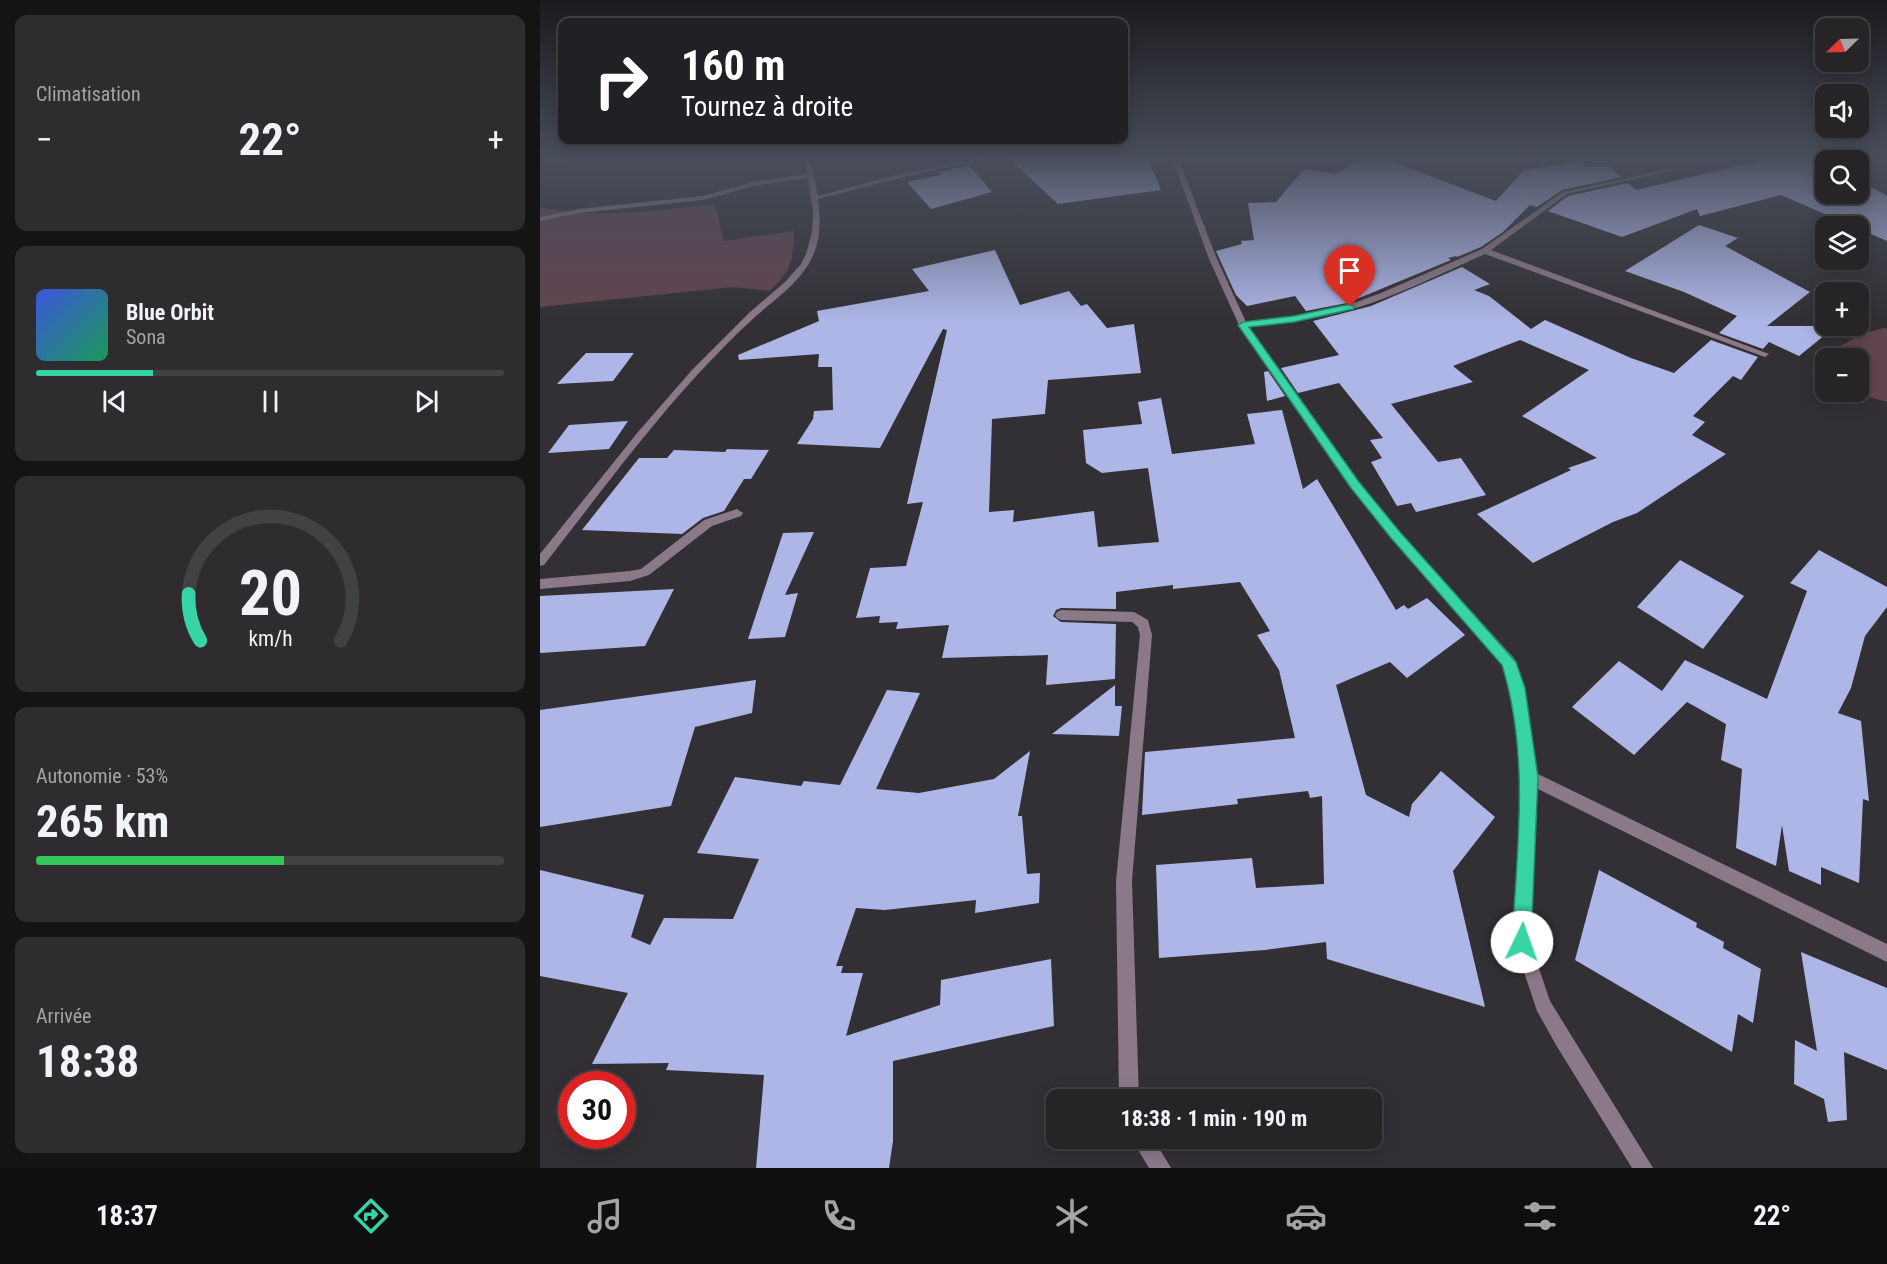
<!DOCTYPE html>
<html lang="fr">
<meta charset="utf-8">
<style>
:root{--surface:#262427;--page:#2e2c2f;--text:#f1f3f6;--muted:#a4a4a7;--line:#424144;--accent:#38d4a6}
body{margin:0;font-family:"Roboto Condensed",sans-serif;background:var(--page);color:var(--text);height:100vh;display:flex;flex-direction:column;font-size:22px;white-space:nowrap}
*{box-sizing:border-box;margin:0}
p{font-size:20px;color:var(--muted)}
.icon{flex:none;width:33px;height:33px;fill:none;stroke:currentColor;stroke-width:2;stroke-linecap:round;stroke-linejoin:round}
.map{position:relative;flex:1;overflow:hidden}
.sheet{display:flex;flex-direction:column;gap:15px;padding:15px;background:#151415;width:540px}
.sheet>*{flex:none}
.banner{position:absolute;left:18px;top:18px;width:570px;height:126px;border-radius:12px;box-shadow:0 3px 15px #0003,0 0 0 2px var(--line);background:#202124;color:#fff;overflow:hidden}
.needle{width:39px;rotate:247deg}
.controls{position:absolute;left:1275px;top:18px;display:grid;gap:12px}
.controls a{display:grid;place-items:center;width:54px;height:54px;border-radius:12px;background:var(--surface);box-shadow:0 3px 15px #0003,0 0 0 2px var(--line);font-size:30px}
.speed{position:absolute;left:18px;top:1071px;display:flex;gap:12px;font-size:30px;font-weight:700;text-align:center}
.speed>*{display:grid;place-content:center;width:78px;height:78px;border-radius:50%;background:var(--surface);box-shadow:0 3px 15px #0003,0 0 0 2px var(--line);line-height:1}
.speed .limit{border:9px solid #d22;background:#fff;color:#111}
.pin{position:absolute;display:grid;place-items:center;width:51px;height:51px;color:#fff;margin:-62px -26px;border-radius:50% 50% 50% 0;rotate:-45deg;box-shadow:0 0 6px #0007}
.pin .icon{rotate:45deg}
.me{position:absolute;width:66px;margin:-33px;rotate:3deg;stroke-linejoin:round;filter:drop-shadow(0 0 4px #0008)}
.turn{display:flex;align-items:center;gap:21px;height:126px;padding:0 24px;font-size:27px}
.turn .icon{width:78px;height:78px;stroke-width:2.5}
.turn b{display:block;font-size:42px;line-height:51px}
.big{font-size:45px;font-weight:700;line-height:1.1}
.sheet .widget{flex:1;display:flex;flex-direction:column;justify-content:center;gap:9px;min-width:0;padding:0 21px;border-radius:12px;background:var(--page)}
.sheet .dial{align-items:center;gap:0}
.dial svg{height:156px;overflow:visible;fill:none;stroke:var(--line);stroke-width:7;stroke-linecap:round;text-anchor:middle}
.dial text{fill:var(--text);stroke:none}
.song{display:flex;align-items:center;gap:18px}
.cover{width:72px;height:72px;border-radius:9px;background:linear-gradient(135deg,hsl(230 70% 55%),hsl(150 70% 35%))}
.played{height:6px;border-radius:3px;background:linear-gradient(90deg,var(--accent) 25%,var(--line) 25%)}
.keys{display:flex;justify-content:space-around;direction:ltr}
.heat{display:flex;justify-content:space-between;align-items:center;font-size:33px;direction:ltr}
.charge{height:9px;border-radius:4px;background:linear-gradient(90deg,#34c759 53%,var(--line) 0)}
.trip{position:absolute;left:506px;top:1089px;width:336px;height:60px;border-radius:12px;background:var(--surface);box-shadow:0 3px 15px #0003,0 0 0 2px var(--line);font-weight:700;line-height:60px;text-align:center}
.tabs{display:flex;height:96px;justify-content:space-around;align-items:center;background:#0f0e10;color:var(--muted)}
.tabs .icon{width:42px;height:42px}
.tabs .active{color:var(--accent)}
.tabs b{font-size:27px;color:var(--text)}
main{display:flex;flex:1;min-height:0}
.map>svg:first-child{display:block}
.green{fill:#62444d}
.building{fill:#aeb6e7}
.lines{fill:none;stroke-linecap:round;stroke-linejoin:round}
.minor{fill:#8c7988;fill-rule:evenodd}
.route{fill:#38d4a6;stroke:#248a6c;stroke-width:1.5}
</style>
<main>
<section class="sheet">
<div class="widget"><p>Climatisation</p>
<div class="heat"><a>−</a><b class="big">22°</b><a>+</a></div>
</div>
<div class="widget">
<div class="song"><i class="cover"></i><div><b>Blue Orbit</b><p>Sona</p></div></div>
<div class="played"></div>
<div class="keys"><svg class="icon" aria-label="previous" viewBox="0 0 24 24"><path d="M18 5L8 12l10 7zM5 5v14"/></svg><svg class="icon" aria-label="pause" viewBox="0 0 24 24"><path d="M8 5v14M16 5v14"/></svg><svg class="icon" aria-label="next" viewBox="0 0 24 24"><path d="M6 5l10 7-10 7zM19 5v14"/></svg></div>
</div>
<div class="widget dial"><svg viewBox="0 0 100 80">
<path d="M14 69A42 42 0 1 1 86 69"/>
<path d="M14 69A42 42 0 0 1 8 45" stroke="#38d4a6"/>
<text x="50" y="56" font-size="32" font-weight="700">20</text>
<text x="50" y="72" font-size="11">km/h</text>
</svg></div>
<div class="widget"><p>Autonomie · 53%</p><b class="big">265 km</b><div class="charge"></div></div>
<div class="widget"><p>Arrivée</p><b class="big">18:38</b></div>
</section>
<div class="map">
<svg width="1347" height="1168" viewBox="0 0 1347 1168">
<rect width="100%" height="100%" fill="#323034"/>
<path class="green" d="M175 204 184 241 254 231C253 263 252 269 230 291L193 287 0 307V207C54 220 121 210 175 204Z
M1344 328 1347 329V402L1312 392H1318V358H1286L1285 380 1272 371 1275 360 1322 334Z"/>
<path class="building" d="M468 158H608L621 190 518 204Z
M824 158H842L956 201 984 170 1040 162 1046 167H1069L1081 177 1022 190 997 207 990 205 963 232 941 247 917 257 916 256 908 258 911 260 807 303 766 311 755 296 707 306 696 295 676 251 702 244 701 241 714 240 708 203 736 202 764 169 795 174Z
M1220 158H1278L1286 162V194H1318V180L1347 196V241L1241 195 1160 216 1157 209 1082 237 1008 211 1028 196 1088 183 1096 190 1220 161Z
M430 166 452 192 391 209 367 182 401 175 399 172Z
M1159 225 1198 238 1185 246 1270 292 1227 326H1296L1259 356 1229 342 1223 349 1179 333 1197 316 1144 292 1085 271Z
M455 250 480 305 529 291 541 306 547 304 567 328 594 324 601 373 508 380 505 414 452 419 449 512 474 510 473 522 554 511 558 547 619 542 608 468 562 473 546 463 543 430 602 424 598 402 621 398 632 454 715 444 707 414 742 410 763 489 777 479 856 610 864 605 868 609 887 598 925 635 867 678 850 662 796 685 826 795 869 817 872 804 901 771 955 817 913 871 945 1007 787 959 786 942 725 950 619 958 616 865 712 858 716 888 784 884 782 796 770 798 768 791 697 799 698 804 602 815 605 752 755 738 739 670 717 635 730 631 700 582 633 589V585L576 592V609L521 608 516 610 513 616 521 622 576 624 575 679 506 685 508 655 402 658 409 625 356 629 358 622 339 623 340 616 316 618 330 568 366 566 383 502 367 504 407 330 403 329 340 448 257 444 273 419 274 411 293 410 292 367H278L279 354 199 360 198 355 279 321 277 311 389 291 372 269Z
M922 267 950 284 934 290 949 296 991 329 1005 320 1091 358 1134 373 1171 340 1218 357 1201 380 1193 376 1153 416 1165 422 1152 435 1186 454 1097 513 1073 522 993 563 937 514 1031 470 1028 468 1057 458 982 416 1049 370 980 340 913 366 933 382 851 404 898 462 921 458 946 495 876 512 871 503 857 506 831 462 842 458 830 440 843 438 799 383 758 393 741 368 799 355 773 321 831 306Z
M46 353H94L73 381 17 384Z
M728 371 745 396 727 401 724 372Z
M88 421 69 449 8 453 29 425Z
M187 449 229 450 211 479H204L184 511 163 518 142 534 42 530 99 458H127L134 450 185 452Z
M274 532 245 595 258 593 245 637 208 639 243 533Z
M1279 550 1347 587V607L1325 636 1311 688 1298 713 1321 721 1329 801 1323 799 1319 883 1281 867V885L1249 871 1242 825 1236 866 1196 848 1202 769 1181 760 1186 724 1147 702 1094 755 1032 707 1079 661 1122 691 1145 660 1227 699 1267 591 1250 583Z
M1140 560 1204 596 1163 649 1097 607Z
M134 589 105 646 0 653V596Z
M216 680 212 713 155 727 131 806 0 827V710Z
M575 685V706H582L579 736 512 734Z
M347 690 380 693 336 789 379 793 454 779 490 751 478 816H482L487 874 500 873 499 903 435 913 436 900 345 910 316 908 296 966H303L301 973H323L306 1036 400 1005 401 980 511 959 514 1026 353 1061V1141L349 1168H216L224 1075 126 1070 129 1063 52 1064 88 993 0 976V870L104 895 91 937 110 945 124 918 193 919 219 859 157 853 195 777 261 786 264 781 300 785Z
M1059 870 1157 923 1156 927 1184 942 1183 948 1221 969 1213 1023 1198 1014 1192 1052 1035 960Z
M1261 952 1347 988V1070L1304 1052 1307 1120 1288 1122 1284 1099 1254 1084 1255 1040 1277 1051Z"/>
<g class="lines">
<path class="minor" d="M264 158H270L278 196 360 174 439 158H449L361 178 278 199C281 222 281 245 268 265 255 286 234 300 216 316 196 334 177 354 158 374 103 434 54 501 4 565L0 566V554L98 432 152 370 210 312 246 281 261 264 266 254 272 232 273 211 268 178 214 186 163 200 39 213 0 221V217L39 209 163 196 213 182 267 174Z
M632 158H638L677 259 706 322 754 316 808 305 841 293 942 249 1023 192 1130 169V171L1027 194 951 250 1229 354 1225 357 1222 356 945 254C902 273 859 295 813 309 779 319 744 323 709 327L819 482 859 532 974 658 984 688 996 773 1347 944V962L996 788 990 942 1010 1001 1113 1168H1092L1016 1045 997 1011 974 942 982 777 970 688 963 665 851 538 811 488 699 325 669 259Z
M197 509 203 513 201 516 172 526 109 575 90 581 0 589V579L90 571 101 569 164 520Z
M521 610 594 612 608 620 612 635 592 881 599 1100H579L576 881 600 635 598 627 592 622 521 620 517 618 515 615 517 612Z
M591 1138H613L631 1168H609Z"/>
</g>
<linearGradient id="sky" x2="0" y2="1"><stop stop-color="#1c1a1d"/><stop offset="0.49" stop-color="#494e5c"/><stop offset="1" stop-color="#494e5c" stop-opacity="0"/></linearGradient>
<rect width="1347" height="321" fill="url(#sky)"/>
<path class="route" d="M810 304 815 307 813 309 754 322 709 327 819 482 860 532 976 662 985 688 998 777 991 942 988 948 982 951 975 948 972 942C977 850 990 755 962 665L851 538 811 488 698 325 703 322 754 316Z"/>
</svg>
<div class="controls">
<a><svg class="needle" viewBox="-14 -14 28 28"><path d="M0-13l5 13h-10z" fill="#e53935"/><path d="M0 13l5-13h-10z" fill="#a4a4a7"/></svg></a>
<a><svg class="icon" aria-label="sound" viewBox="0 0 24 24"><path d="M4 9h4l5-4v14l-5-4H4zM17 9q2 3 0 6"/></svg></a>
<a><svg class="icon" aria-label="search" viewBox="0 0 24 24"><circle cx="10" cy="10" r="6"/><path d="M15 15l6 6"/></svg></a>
<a><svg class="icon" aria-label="layers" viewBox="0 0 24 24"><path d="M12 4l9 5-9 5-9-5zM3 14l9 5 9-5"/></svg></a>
<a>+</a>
<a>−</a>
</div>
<div class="speed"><div class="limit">30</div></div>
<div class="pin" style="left:810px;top:307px;background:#d93025"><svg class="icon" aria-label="arrive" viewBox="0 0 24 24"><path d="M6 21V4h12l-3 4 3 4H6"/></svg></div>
<svg class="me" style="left:982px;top:942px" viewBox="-20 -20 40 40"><circle r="19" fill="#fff"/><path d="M0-13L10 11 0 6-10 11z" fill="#38d4a6"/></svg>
<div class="trip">18:38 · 1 min · 190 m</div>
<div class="banner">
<div class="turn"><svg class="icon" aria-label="right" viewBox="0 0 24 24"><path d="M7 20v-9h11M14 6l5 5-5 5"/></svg><div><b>160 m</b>Tournez à droite</div></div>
</div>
</div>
</main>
<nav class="tabs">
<b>18:37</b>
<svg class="icon active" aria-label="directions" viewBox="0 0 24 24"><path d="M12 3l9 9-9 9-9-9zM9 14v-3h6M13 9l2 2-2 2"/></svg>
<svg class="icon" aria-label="music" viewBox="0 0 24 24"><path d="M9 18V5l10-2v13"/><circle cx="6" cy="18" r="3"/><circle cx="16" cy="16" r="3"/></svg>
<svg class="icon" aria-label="phone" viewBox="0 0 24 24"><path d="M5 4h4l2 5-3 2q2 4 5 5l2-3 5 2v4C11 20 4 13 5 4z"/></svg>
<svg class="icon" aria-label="climate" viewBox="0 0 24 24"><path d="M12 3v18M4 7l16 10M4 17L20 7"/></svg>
<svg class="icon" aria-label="car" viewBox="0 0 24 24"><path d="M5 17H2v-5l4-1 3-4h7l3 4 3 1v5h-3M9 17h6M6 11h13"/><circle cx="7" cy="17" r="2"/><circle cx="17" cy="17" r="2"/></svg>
<svg class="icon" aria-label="filters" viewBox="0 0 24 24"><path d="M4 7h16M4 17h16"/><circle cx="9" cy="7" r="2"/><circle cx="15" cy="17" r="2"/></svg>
<b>22°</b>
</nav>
